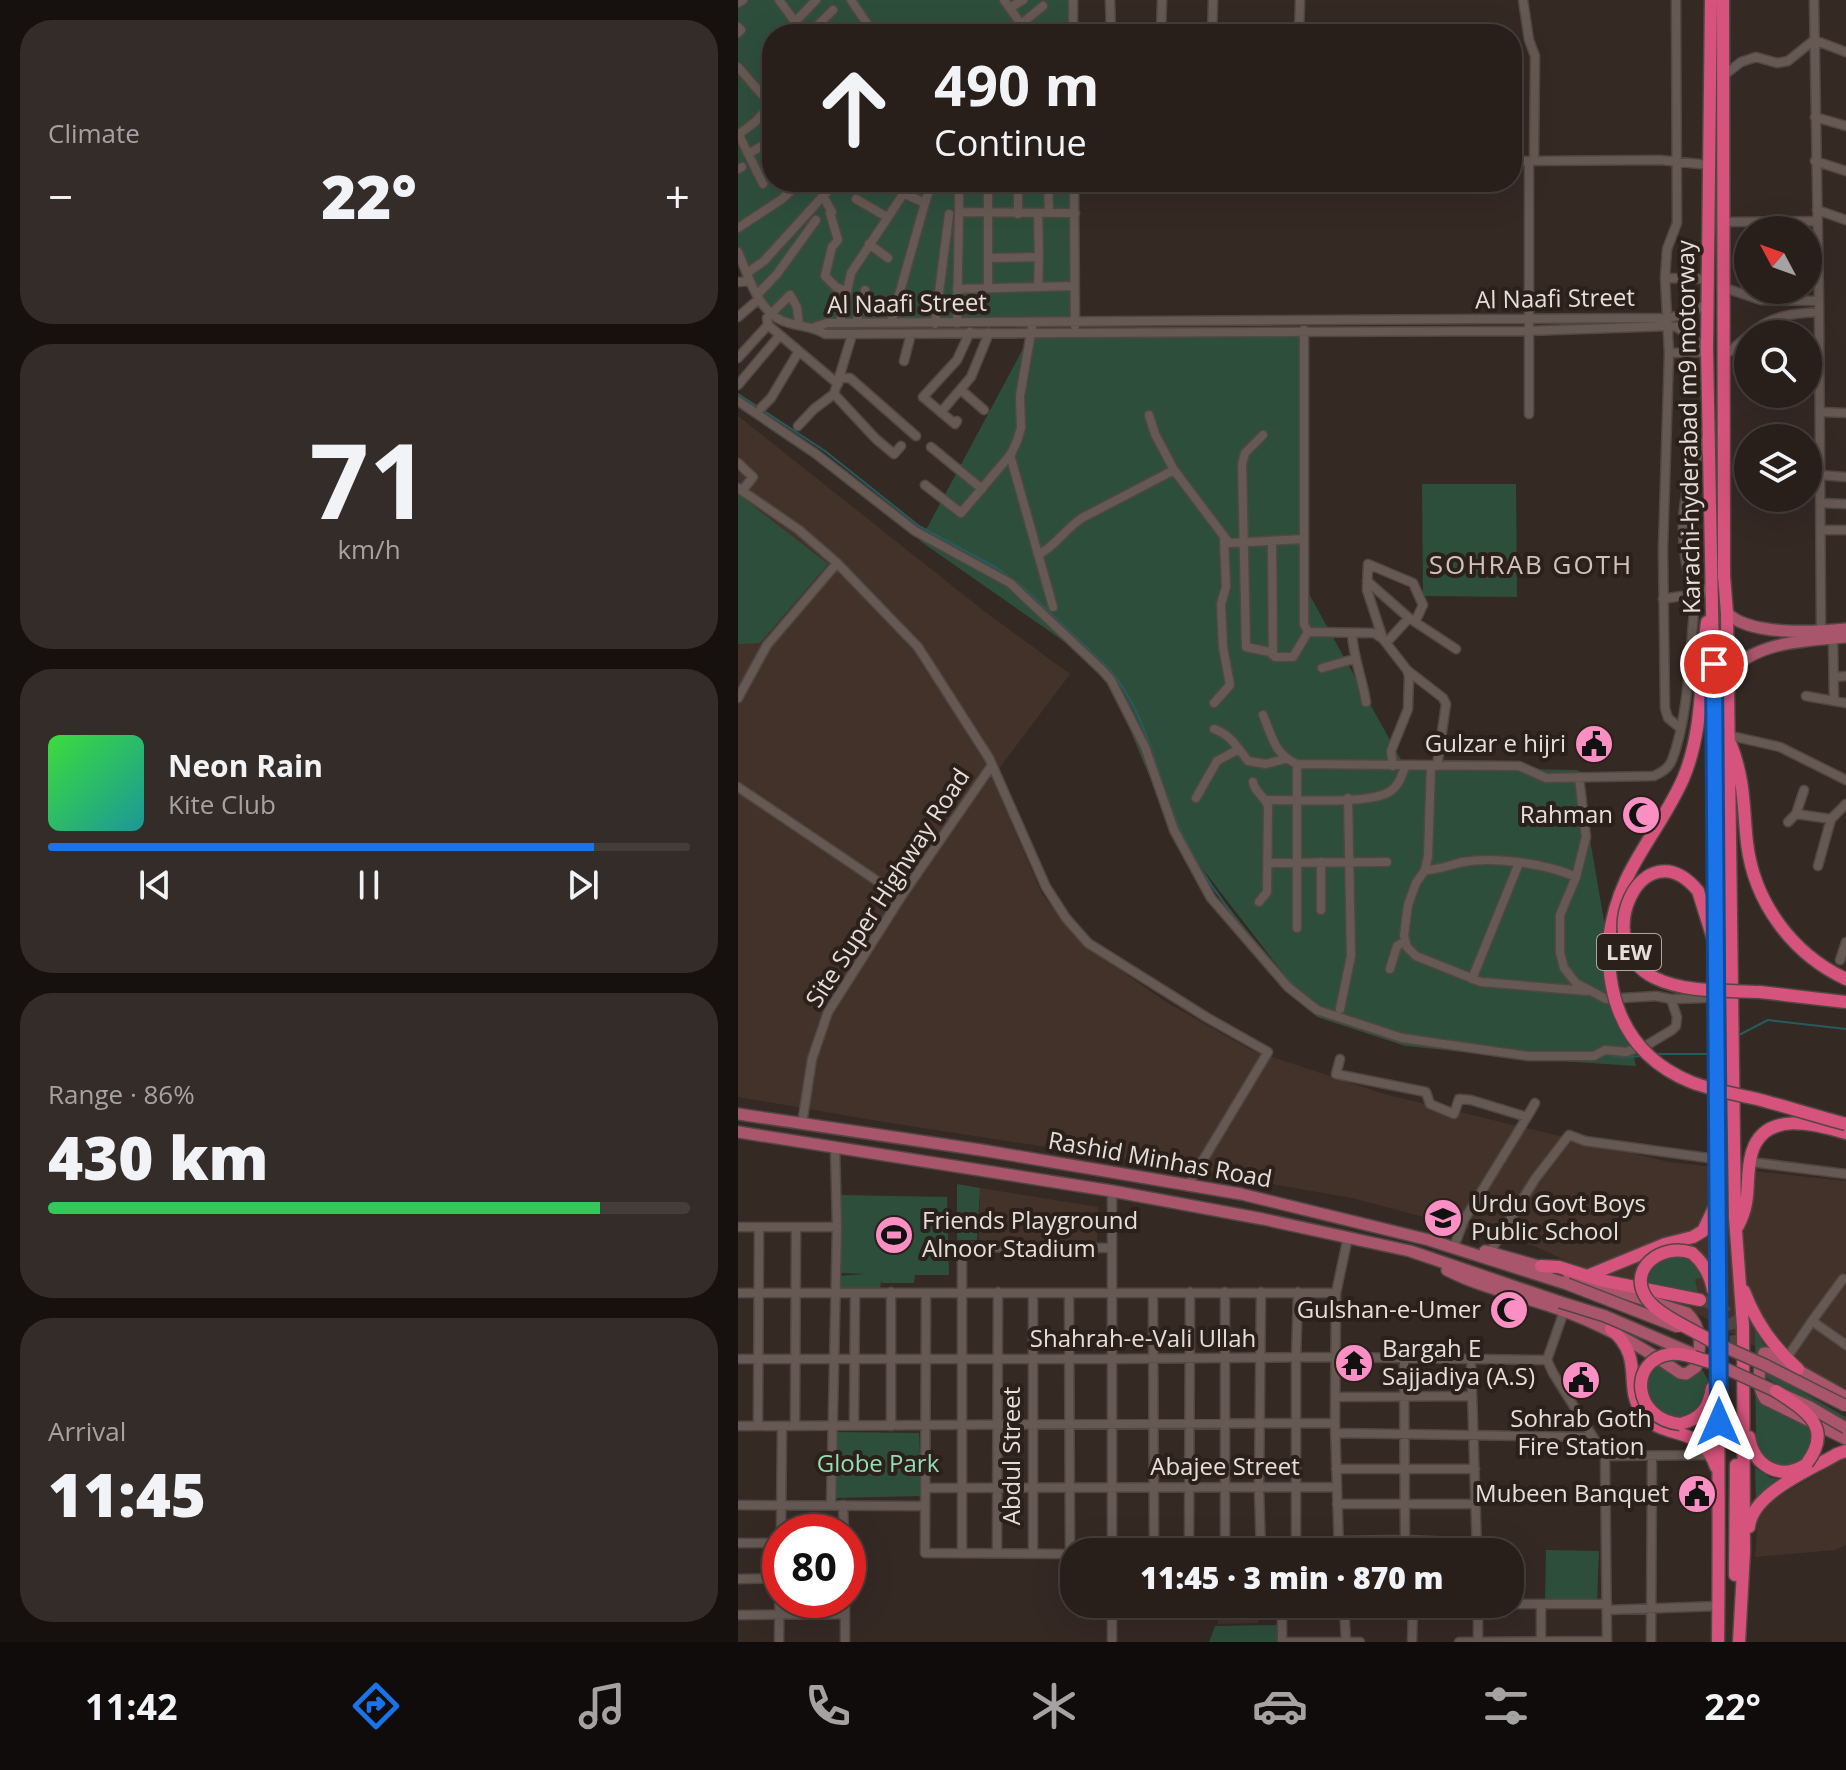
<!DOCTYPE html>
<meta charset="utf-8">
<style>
:root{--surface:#281f1b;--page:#342c28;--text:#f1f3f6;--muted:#a5a2a3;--line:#443d3a;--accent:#1a73e8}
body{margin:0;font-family:"Open Sans",sans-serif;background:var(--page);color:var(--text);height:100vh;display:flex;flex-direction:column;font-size:30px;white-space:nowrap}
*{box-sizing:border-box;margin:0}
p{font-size:26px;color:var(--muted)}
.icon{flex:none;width:44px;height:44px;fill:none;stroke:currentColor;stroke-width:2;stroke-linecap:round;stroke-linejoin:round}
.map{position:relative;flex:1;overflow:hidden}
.drawer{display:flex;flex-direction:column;gap:20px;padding:20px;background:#16110f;width:738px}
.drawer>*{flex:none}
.hud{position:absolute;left:24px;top:24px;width:760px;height:168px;border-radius:32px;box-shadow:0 8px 32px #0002,0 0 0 2px var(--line);background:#281f1b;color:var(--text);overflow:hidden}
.needle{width:52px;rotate:311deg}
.tools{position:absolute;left:996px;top:216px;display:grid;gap:16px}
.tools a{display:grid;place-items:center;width:88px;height:88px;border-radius:50%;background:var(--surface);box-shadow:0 8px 32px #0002,0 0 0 2px var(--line);font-size:40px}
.speed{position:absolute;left:24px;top:1514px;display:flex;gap:16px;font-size:40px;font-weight:700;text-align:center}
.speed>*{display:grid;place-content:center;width:104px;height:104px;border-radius:50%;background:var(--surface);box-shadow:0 8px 32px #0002,0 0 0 2px var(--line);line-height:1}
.speed .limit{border:12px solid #d22;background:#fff;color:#111}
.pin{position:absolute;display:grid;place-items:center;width:68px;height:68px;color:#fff;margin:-34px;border:4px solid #fff;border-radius:50%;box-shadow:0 2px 8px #0007}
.me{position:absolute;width:88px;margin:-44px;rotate:0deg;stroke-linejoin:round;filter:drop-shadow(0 0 6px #0008)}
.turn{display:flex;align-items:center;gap:28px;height:168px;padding:0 40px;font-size:36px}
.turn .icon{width:104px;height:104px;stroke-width:2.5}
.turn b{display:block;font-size:56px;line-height:68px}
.big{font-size:60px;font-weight:800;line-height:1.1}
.drawer .tile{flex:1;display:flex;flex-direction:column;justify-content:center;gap:12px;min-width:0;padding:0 28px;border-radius:32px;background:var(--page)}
.drawer .dial{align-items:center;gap:0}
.dial b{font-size:104px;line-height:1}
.song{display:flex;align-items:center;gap:24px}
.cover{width:96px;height:96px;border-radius:12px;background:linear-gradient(135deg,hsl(120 70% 55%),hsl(180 70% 35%))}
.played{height:8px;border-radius:4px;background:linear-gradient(90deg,var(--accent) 85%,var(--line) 85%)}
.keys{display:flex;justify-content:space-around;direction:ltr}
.heat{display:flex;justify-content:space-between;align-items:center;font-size:44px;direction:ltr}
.charge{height:12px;border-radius:6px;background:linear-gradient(90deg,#34c759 86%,var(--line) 0)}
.trip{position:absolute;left:322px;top:1538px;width:464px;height:80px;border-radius:32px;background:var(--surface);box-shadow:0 8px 32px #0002,0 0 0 2px var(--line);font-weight:800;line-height:80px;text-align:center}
.tab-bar{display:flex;height:128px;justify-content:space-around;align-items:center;background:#100c0b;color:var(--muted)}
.tab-bar .icon{width:56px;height:56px}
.tab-bar .active{color:var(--accent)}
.tab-bar b{font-size:36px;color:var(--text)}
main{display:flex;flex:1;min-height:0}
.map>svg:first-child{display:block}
.built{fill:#43322a}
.green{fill:#2e4e3c}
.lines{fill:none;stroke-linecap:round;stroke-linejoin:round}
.stream{stroke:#245c5d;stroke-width:2}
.highway-tunnel{stroke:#50443f;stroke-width:12;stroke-dasharray:12 6;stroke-linecap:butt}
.minor-casing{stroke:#514742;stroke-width:11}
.major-casing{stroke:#514742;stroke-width:14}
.highway-casing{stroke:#514742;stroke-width:15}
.minor{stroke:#665953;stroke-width:8}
.major{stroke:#a9556c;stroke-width:11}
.highway{stroke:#d5537c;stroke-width:12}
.major-bridge-casing{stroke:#514742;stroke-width:14;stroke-linecap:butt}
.highway-bridge-casing{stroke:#514742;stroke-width:15;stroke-linecap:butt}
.major-bridge{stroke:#a9556c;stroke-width:11}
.highway-bridge{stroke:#d5537c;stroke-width:12}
.route-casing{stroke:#114b97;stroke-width:20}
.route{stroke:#1a73e8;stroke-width:14}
.labels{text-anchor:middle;stroke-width:8;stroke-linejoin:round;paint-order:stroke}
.shield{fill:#2b201a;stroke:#aea5a0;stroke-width:2}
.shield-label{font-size:22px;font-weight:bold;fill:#e6deda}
.street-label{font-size:24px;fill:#e6deda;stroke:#2b201a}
.poi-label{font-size:24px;fill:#e6deda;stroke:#2b201a;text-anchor:end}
.park-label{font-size:24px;fill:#97dcb6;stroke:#2b201a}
.neighbourhood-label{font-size:26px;letter-spacing:2px;fill:#d1c2bb;stroke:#2b201a}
</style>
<main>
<section class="drawer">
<div class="tile"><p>Climate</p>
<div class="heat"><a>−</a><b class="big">22°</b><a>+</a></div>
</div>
<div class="tile dial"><b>71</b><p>km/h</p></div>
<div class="tile">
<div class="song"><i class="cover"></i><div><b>Neon Rain</b><p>Kite Club</p></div></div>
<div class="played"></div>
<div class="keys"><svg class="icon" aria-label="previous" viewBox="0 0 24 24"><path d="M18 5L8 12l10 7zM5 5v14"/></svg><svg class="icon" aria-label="pause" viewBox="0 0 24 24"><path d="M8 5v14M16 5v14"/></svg><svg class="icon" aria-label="next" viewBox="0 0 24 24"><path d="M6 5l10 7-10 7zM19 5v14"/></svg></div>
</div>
<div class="tile"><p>Range · 86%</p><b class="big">430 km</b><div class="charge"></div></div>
<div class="tile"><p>Arrival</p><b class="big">11:45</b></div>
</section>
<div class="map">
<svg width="1108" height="1642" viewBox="0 0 1108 1642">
<rect width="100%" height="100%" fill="#352924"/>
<path class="built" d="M0 416 246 611 332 674 254 778 304 894 343 943 428 1002 513 1050 646 1094 931 1162 1108 1181V1398L912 1287 864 1277 796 1246 614 1198 418 1164 140 1121 0 1097Z
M242 1188 360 1207 359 1244 241 1241Z
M1108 1457V1545L1097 1550 1017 1557 1020 1515 1025 1506Z
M480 1604H519L520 1623 480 1624Z"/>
<path class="green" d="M0 0H335V34H34V182H336L337 321 61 325 29 318 0 251Z
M294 332H566V585L667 767 840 770 870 944 898 1066 808 1060 667 1046 579 1017 433 828 367 670 182 541Z
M684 484H778L779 597 685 596Z
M0 494 90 564 22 643 0 644Z
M219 1184 242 1188 239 1240H219Z
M103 1195 209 1197 211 1275H177L176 1283H144L143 1281 142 1290H101V1276L127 1274 102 1273Z
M932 1255C948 1256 960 1260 963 1278L957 1279 960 1294 909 1284 914 1267Z
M1017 1330 1029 1350 1020 1351V1392L1075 1430C1073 1459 1068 1464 1040 1469L1018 1449Z
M921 1365H924L938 1375 962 1366 970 1380V1395L956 1416 931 1419C926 1414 915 1408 911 1401 905 1389 911 1373 921 1365Z
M1026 1370 1108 1417V1423L1025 1376Z
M98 1432 181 1433 184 1496 97 1498Z
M1017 1468 1033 1478 1049 1480 1018 1499Z
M608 1544 718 1545V1552H609Z
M808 1550 861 1551 859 1602 807 1601Z
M540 1625V1642H471L477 1626Z"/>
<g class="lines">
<path class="stream" d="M0 394 87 451 181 526 259 568 287 589 370 668C412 714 418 782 445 836 468 884 500 922 534 962
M538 967 561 991
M1001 1035 1030 1020 1108 1029
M788 1052H854
M864 1054 885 1057 905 1056
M919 1054H973"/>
<path class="highway-tunnel" d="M962 1300C995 1308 999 1324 998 1356"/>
<defs>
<path id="minor" d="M41 0 66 34
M113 0 136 34
M266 0 290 34
M335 0V34
M372 0 373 34
M785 0 791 40 797 56 796 161
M938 0 939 223 929 249 927 278 931 353 925 549 927 708 930 718 942 728
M1076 0 1081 301 1083 631
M0 3 5 0
M272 8 285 0
M57 22 78 0
M283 24 305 6
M0 27 3 30 0 33
M306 27 308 34
M71 34 95 10
M423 34 424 0
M474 34 475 0
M561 34 562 0
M0 67 33 105
M985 76 1003 62 1018 57 1039 63 1050 61 1076 40 1108 52
M1077 117 1108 126
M0 133 25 184
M0 135 17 122 34 104
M12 153 34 140
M774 161 922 160 972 165
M1077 161 1108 171
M0 169 4 167
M221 182V212L337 213
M250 182V288
M280 182V214
M310 182 311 213
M336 182 337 326
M85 196 94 212 92 213 100 240 94 247 87 276 98 287 107 291
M118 199 149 217
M187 203 193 184 201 186V182
M1079 210 1108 220
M300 213 301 257
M984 222 1079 221
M0 228 44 199 62 182
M131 244 150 258
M0 252C11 277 21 316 51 323 65 327 75 326 87 334L790 331 931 326 939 327 969 349
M250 258 301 257 300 287
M9 273 26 261 96 184
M927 278 970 279
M0 282 12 281
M987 288 1023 300 1081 301
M219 289 336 286
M19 295 39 274 78 220
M0 317 21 299
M102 323 113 273 166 193
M118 323 127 290
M153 323 187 203 169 195 157 182
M219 323 221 212
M197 324 211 214
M61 325 59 307 52 295 29 318 30 325 100 384
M77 327 89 323 929 318 945 315 970 304
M566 330V624L570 632
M1012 334C1033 316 1054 313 1081 312
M114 335 96 394 138 439 156 454 163 446
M931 353 970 352
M986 356 1010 336
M0 358 30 325
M166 361 173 334
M101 378H112L178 436
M0 385 42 335
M223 390 246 410
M0 401 78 454 177 531 272 583 364 670 373 680 407 747 436 830 473 898 550 987 579 1010 664 1038 790 1056H856L867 1050 888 1052 909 1045 934 1030 938 1026 939 1017 933 999 918 996 868 999 838 983 826 968 822 953V915L838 877 848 837 841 777
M23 408 33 398 61 351
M203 412 233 377 251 333
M1082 412 1108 413
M791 414V161
M411 415 417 434 436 470 491 543 566 539
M219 421 217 424 185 397 219 360 232 332
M60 426 76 409 96 394
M525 435 507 453 504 464 508 647 532 652 537 657H555L570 632
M969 435C941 492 938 539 957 600L973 584
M193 447 244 489
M272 455 315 607
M0 463 15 477 4 491
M1082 475 1108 477
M187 485 223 513 273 454 279 441 283 428 282 396 294 327
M0 488 61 530 99 563 180 647 251 758 308 887 328 918 350 943 468 1017 530 1052 450 1185
M1082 503 1108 504
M1083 530H1108
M534 541 535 655
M300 555C318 546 327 529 344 518L436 470
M629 581 671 618 718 649
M570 632 636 633 645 639 669 670 671 676 670 709 653 751 655 766
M614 633C615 657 624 677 628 702
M1095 638 1096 701
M645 639 629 590 630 564 675 583 685 605 677 622
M648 643 671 618
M584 668 616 659
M669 670 705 698 708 704 699 766
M1096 677 1108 676
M1068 696 1108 703
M0 698 29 645 99 563
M476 703 492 685 485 647 483 604 488 587 486 538
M525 715C534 736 536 754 559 764L781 766 808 778 916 776C924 772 930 769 934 760 951 716 952 648 957 600L943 596 925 599
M476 729C493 735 499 747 510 761L528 764 547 759
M989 735 1042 747 1108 780
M693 766 690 856 687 870 678 883 670 905 666 936 669 947 678 956 743 982 849 991
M515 782C516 792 528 797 530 807L529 892 521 902
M0 787 163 897
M458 798 479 761 501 749
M527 800C555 799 629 805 651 792 661 786 663 777 667 767
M1058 814 1093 819
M1050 822 1058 814 1066 790
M583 862V910
M530 863 649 862
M1080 866 1093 819 1108 804
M687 870C701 870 711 865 725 862 756 856 809 864 838 877
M559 928V764
M1102 960 1108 942
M652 969 659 946 666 942
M734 979 781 863
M933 999 967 998 974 987
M602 1009 613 956 610 798
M602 1059 598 1074 688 1092 692 1104 716 1114 721 1099 733 1100 789 1117 726 1220 717 1244
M789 1117 797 1103
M64 1124 74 1059 90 1012 163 897 254 765
M1013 1162 1108 1174
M374 1191V1552
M0 1227H99
M752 1252 797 1179 831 1135 847 1141 978 1159
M1105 1279 1074 1321 1108 1345
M153 1292V1426
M487 1292V1552
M0 1293H598
M188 1293 187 1553 336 1554
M295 1293V1553
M331 1293 332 1554
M415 1293 416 1552
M826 1311 809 1360 815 1373 867 1456 973 1455
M666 1358 667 1540
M0 1359H373L599 1357 809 1360
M1048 1359 1074 1321
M733 1360 739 1552
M599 1397 734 1396
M57 1425 58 1227
M116 1425 117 1293
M0 1426 597 1423
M20 1426 21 1227
M598 1433 854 1437
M867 1456 869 1642
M598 1469H737
M187 1488 598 1487
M599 1504H738
M0 1505 187 1506
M93 1505 99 1227 97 1148
M105 1505 106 1532
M43 1532 44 1426
M600 1541 667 1540 739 1543
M0 1543H42
M224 1552V1247L373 1248
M259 1552 260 1292
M451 1552 452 1292
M523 1552 521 1489 523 1292
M558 1552V1359L560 1292
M579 1552 601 1551
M601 1552 597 1423 598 1293 610 1237
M0 1579 42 1578
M107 1600V1642
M374 1604V1642
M588 1604 544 1606V1642H622
M606 1604 608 1642
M696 1604H869
M740 1604V1642
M803 1605V1642
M869 1610 981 1606
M0 1615 106 1614
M41 1642 42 1562
M674 1642 675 1604
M721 1642 869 1641
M913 1642 914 1456"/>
<path id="major" d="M989 613C1012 636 1077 632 1108 629
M989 674C1019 641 1066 641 1108 637
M0 1114 243 1150 503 1194 691 1240 829 1284
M0 1132 374 1191 525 1219 672 1251 822 1302
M747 1251 811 1269
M709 1270C742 1287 779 1295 815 1307 862 1323 902 1345 942 1373L948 1374 958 1367C963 1347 965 1328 949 1313L831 1276
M1108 1397 1029 1353H1026C1020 1366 1019 1388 1027 1399L1108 1439"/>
<path id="highway" d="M973 0 969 349 980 921C975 1162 983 1402 980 1642
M985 0 986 576 989 613 997 1218 1005 1326 1006 1552 1001 1642
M993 745C1007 781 1005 806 1009 843 1016 902 1054 954 1108 979
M960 891 977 945
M871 938C881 867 918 839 945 779 966 730 962 674 969 622
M1022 992 1108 1002
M1000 1226C1015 1198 1006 1179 1014 1152 1027 1110 1077 1124 1108 1133
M954 1253C966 1263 972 1274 975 1290
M803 1266 821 1267 862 1280 962 1300
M849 1276 927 1244 955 1237 965 1231 975 1210
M1006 1291C1018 1323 1035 1347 1060 1369
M873 1329C908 1359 884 1386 905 1414 926 1442 962 1422 978 1467
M942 1424C963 1419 971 1408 974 1388
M1011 1437C1016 1466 1041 1481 1067 1465
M1011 1527C1014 1493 1071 1471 1099 1454L1108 1451
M997 1575 998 1465"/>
</defs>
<use href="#minor" class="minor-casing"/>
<use href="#major" class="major-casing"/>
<use href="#highway" class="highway-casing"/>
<use href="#minor" class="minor"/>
<use href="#major" class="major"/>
<use href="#highway" class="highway"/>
<defs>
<path id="major-bridge" d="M829 1284 940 1327
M822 1302 867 1316 953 1353
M971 1340 1027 1365 1108 1406
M969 1360 1072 1407 1108 1428"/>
<path id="highway-bridge" d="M960 891C905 825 849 944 917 978 948 993 988 990 1022 992
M871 938C868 1003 890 1056 953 1082 974 1090 997 1094 1019 1099 1049 1107 1078 1116 1108 1124
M954 1253C924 1242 888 1269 909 1299 921 1316 959 1332 977 1343
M1038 1391C1067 1410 1096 1427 1069 1463
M942 1424C894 1419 890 1360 932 1354 945 1352 963 1360 976 1363"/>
</defs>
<use href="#major-bridge" class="major-bridge-casing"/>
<use href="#highway-bridge" class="highway-bridge-casing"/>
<use href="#major-bridge" class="major-bridge"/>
<use href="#highway-bridge" class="highway-bridge"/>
</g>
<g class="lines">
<defs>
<path id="route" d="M976 664 981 1422"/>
</defs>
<use href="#route" class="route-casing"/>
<use href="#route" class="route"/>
</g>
<defs>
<symbol id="civic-disc" viewBox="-11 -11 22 22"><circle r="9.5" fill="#fb8fc4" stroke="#2b201a"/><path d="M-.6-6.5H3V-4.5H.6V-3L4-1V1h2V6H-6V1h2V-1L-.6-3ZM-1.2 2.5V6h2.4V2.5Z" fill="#111"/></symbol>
<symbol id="mosque-disc" viewBox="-11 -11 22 22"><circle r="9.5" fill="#fb8fc4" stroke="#2b201a"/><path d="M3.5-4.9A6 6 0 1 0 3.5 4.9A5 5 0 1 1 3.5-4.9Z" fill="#111"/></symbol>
<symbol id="school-disc" viewBox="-11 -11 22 22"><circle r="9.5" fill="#fb8fc4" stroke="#2b201a"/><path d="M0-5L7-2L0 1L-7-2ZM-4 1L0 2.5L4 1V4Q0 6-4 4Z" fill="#111"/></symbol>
<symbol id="stadium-disc" viewBox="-11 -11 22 22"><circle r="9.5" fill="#fb8fc4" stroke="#2b201a"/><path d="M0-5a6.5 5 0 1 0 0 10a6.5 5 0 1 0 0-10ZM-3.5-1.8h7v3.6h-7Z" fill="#111"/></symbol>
<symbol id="temple-disc" viewBox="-11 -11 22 22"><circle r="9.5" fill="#fb8fc4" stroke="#2b201a"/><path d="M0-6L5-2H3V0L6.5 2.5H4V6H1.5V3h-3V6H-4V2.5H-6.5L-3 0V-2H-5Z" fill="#111"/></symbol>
</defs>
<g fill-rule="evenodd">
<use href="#civic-disc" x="834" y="722" width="44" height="44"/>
<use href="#mosque-disc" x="881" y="793" width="44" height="44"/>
<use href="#school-disc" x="683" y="1196" width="44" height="44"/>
<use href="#stadium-disc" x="134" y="1213" width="44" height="44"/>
<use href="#mosque-disc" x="749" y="1288" width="44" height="44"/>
<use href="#temple-disc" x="594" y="1341" width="44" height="44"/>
<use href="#civic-disc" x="821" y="1358" width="44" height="44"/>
<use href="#civic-disc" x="937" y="1472" width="44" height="44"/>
</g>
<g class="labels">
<rect class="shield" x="859" y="934" width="64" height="36" rx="6"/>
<g class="shield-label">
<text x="891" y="960">LEW</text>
</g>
<g class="street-label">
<text transform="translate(817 299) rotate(-1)" y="8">Al Naafi Street</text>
<text transform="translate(169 304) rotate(-1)" y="8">Al Naafi Street</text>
<text transform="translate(951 427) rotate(-91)" y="8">Karachi-hyderabad m9 motorway</text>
<text transform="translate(150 888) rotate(-57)" y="8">Site Super Highway Road</text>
<text transform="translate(422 1160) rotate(10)" y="8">Rashid Minhas Road</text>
<text x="405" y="1347">Shahrah-e-Vali Ullah</text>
<text transform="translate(274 1456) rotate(-90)" y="8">Abdul Street</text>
<text x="487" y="1475">Abajee Street</text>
</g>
<g class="poi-label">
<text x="828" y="752">Gulzar e hijri</text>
<text x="875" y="823">Rahman</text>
<text x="733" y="1212" text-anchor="start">Urdu Govt Boys<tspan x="733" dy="28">Public School</tspan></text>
<text x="184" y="1229" text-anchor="start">Friends Playground<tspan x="184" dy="28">Alnoor Stadium</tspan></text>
<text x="743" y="1318">Gulshan-e-Umer</text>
<text x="644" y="1357" text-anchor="start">Bargah E<tspan x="644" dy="28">Sajjadiya (A.S)</tspan></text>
<text x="843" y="1427" text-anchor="middle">Sohrab Goth<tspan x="843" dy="28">Fire Station</tspan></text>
<text x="931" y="1502">Mubeen Banquet</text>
</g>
<g class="park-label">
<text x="140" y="1472">Globe Park</text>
</g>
<g class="neighbourhood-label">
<text x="793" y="574">SOHRAB GOTH</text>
</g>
</g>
</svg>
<div class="tools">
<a><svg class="needle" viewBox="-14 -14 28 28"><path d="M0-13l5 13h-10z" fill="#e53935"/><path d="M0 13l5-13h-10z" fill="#a5a2a3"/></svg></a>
<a><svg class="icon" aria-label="search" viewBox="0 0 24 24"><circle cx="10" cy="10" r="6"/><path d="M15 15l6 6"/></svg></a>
<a><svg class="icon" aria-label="layers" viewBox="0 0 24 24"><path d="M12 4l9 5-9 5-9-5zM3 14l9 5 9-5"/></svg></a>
</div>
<div class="speed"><div class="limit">80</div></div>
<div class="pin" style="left:976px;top:664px;background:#d93025"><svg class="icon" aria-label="arrive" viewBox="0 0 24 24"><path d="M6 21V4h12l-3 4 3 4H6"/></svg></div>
<svg class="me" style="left:981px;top:1422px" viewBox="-20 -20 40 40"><path d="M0-17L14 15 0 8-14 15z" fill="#1a73e8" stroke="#fff" stroke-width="4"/></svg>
<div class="trip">11:45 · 3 min · 870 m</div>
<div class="hud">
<div class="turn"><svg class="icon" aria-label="ahead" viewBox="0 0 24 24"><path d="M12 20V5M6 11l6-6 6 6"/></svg><div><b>490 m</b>Continue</div></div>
</div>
</div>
</main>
<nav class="tab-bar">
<b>11:42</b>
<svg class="icon active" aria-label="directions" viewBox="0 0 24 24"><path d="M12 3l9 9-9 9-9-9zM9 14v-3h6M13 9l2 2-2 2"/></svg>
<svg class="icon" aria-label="music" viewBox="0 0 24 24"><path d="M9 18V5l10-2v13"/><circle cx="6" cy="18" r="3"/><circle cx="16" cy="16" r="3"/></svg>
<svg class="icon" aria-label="phone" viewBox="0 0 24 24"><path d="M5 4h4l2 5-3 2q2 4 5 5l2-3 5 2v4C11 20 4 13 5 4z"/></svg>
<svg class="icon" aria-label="climate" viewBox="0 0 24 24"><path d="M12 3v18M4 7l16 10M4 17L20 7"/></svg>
<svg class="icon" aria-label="car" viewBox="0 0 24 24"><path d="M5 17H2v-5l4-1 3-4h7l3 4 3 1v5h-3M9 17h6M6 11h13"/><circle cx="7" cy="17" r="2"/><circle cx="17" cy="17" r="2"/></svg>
<svg class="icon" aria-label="filters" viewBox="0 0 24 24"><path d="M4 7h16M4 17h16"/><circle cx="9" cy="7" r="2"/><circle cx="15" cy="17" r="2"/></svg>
<b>22°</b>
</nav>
